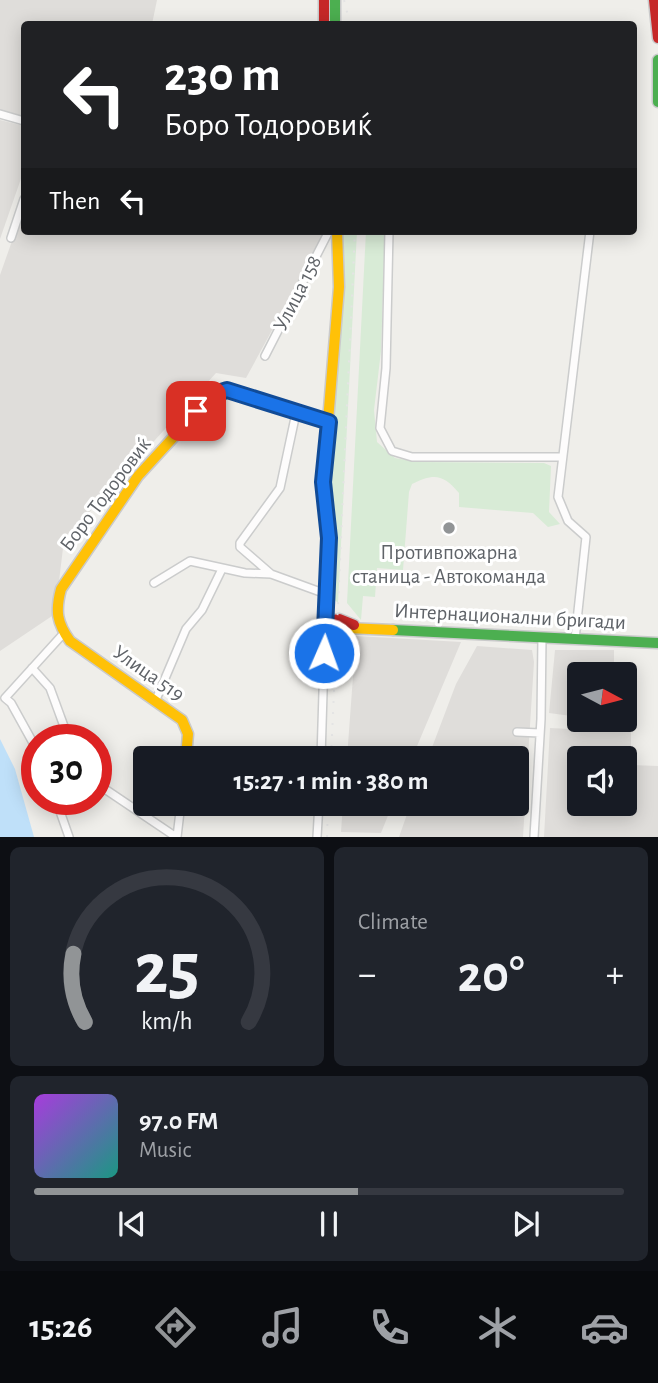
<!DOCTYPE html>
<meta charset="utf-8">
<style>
:root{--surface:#171b24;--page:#20242c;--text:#f1f3f6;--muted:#9ea1a6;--line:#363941;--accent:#919496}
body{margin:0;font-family:"Alegreya Sans",sans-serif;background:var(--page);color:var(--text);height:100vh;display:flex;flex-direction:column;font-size:26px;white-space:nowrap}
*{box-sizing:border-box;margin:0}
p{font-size:23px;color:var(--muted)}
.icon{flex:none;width:38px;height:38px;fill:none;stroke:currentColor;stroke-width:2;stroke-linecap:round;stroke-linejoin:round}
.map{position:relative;height:837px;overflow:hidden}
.side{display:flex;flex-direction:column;gap:10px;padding:10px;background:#0d0f14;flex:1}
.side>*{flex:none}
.top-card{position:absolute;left:21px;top:21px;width:616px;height:214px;border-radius:7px;box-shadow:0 4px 18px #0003;background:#202124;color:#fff;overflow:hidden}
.needle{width:46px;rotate:97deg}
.buttons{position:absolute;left:567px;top:662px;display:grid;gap:14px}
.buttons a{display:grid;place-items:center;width:70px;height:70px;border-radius:7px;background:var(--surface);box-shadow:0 4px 18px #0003;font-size:35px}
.speed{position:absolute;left:21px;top:724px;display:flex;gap:14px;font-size:35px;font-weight:700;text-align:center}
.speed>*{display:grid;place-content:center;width:91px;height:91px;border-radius:50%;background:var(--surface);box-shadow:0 4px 18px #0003;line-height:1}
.speed .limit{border:10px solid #d22;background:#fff;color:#111}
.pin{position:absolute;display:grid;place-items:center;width:60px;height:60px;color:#fff;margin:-30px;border-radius:14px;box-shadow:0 4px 10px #0006}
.me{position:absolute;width:77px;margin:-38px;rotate:2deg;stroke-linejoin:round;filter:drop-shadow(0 0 5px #0008)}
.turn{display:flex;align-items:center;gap:24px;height:147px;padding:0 28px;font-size:32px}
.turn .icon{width:91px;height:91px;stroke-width:2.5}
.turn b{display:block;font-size:49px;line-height:60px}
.then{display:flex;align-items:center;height:66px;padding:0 28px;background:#0003;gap:14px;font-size:26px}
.big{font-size:52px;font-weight:600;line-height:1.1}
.side .card{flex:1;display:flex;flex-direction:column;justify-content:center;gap:10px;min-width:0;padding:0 24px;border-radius:10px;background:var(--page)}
.side .dial{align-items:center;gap:0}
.dial svg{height:182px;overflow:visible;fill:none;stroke:var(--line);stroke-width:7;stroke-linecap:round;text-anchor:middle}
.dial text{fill:var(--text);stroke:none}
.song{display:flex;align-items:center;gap:21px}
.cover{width:84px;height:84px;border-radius:10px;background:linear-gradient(135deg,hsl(280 70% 55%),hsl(170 70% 35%))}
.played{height:7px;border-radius:4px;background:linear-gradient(90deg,var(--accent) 55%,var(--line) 55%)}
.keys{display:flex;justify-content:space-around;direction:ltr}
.heat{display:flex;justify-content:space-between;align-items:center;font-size:38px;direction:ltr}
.side .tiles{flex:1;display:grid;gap:10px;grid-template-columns:1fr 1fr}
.card:last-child{grid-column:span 2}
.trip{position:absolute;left:133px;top:746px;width:396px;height:70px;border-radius:7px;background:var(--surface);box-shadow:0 4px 18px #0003;font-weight:600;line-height:70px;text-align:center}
.menu{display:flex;height:112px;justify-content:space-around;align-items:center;background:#090b0e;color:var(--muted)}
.menu .icon{width:49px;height:49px}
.menu .current{color:var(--accent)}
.menu b{font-size:32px;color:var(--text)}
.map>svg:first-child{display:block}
.industrial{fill:#dfddda;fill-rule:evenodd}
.green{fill:#d8ebd6}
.water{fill:#bfe0f9}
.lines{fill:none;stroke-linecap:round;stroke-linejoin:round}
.street-casing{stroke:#cbcccc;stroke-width:10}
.fast-casing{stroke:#cacacb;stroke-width:13}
.slow-casing{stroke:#cacacb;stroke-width:13}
.jam-casing{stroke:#cacacb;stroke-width:13}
.street{stroke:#fdfcfc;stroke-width:7}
.fast{stroke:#4caf50;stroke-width:10}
.slow{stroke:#ffc107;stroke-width:10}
.jam{stroke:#c62828;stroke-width:10}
.rail{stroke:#e4e4e4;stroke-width:2;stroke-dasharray:2 9;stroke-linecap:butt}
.route-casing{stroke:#114b97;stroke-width:18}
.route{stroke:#1a73e8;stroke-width:12}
.poi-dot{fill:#919496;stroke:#fff;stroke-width:2.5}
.labels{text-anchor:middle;stroke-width:6;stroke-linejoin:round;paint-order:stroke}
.street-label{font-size:21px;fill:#5f6368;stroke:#fff}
.poi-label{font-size:21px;fill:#5f6368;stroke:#fff}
</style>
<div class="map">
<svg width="658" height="837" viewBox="0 0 658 837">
<rect width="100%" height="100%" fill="#efeeea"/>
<path class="industrial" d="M0 0H157L152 24H24V119L0 112Z
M0 120 24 126V170L0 239Z
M24 207V231H326L246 378 216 373 64 540 55 614 0 651V275Z
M356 636 461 642 412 758H347Z
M477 646 532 650 534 662 523 837H399L411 803H516V758H428L456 684Z
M555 650H614V674H579V717L549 713Z
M550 728 631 732V765L658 766V837H544ZM579 758H625V803H579Z
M343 803H393L381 833 341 832Z"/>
<path class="green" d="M339 231H357L338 603 328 594 326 491Z
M366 231H385L381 351 374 410 377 442 395 458 417 462 544 463 551 466 549 512 560 524 548 527 533 513 459 507V493C443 474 434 473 412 484L409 492 403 570 377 568 375 597 363 596 361 620 347 603Z"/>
<path class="water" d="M0 739 15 769 34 837H0Z"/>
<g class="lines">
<defs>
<path id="street" d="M0 114 24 121
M389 231 386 368 380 428 392 451 412 457H562
M11 238 24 199
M265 356 329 231
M271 574 240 547V543L280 488 296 413
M154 583 190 561 245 573 271 574 326 594
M575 639 586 537 568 521 558 497 590 231
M32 668 50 688 69 740
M155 702 186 629 202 610 222 569
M517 732 540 733
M37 750 11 703 5 698 64 633
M321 758 325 627
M96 783 176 837
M56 800 69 837
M177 837 181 803
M317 837 319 803
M534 837 541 719 542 637"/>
<path id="fast" d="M335 0V24
M658 60V102
M393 630 658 643"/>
<path id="slow" d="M337 231 339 287 323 482 329 538 325 627 393 630
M186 758 188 734 182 720 70 641C57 623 55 611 61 589L138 476 212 395 227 390 329 422"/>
<path id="jam" d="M324 0V24
M654 0 658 38
M325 622 339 619 354 625"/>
</defs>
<use href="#street" class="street-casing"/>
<use href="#fast" class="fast-casing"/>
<use href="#slow" class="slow-casing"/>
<use href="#jam" class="jam-casing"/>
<use href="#street" class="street"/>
<use href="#fast" class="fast"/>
<use href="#slow" class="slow"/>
<use href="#jam" class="jam"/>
<path class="rail" d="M344 0 350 24
M331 758 355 231
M327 837 328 803"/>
</g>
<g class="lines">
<defs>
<path id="route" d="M196 411 212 395 227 390 329 422 323 482 329 538 324 653"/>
</defs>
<use href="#route" class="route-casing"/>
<use href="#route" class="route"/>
</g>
<circle class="poi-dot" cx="449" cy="528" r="7"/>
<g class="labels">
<g class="street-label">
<text transform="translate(297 293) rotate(-63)" y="7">Улица 158</text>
<text transform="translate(105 494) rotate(-53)" y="7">Боро Тодоровиќ</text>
<text transform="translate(510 616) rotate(3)" y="7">Интернационални бригади</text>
<text transform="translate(149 673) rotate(35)" y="7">Улица 519</text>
</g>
<g class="poi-label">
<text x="449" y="559">Противпожарна<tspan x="449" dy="24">станица - Автокоманда</tspan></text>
</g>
</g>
</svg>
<div class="buttons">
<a><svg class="needle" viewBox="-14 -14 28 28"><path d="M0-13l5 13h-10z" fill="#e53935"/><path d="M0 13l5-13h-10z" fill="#9ea1a6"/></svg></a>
<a><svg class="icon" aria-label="sound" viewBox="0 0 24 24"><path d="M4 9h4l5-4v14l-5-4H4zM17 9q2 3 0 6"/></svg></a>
</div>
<div class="speed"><div class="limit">30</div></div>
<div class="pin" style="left:196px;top:411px;background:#d93025"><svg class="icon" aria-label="arrive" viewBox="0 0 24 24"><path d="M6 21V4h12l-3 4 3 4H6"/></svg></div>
<svg class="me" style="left:324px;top:653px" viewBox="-20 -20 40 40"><circle r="17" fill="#1a73e8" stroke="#fff" stroke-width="3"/><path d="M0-11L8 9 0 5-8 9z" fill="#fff"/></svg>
<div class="trip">15:27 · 1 min · 380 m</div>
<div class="top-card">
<div class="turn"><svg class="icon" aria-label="left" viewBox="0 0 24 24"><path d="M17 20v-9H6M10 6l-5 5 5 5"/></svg><div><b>230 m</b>Боро Тодоровиќ</div></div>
<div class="then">Then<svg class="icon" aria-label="left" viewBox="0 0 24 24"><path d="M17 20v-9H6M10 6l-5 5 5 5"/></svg></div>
</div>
</div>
<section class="side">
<div class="tiles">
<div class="card dial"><svg viewBox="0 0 100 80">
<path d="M14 69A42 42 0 1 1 86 69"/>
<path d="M14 69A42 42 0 0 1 9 39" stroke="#919496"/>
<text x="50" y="56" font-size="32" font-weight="700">25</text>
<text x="50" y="72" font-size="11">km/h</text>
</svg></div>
<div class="card"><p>Climate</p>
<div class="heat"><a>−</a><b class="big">20°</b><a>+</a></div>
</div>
<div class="card">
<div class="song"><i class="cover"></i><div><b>97.0 FM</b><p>Music</p></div></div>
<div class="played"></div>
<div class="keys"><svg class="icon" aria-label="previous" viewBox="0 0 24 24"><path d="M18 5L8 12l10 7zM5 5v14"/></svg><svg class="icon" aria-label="pause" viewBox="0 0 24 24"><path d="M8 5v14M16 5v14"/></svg><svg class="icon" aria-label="next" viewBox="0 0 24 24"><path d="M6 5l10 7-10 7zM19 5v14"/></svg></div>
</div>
</div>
</section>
<nav class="menu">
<b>15:26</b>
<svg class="icon current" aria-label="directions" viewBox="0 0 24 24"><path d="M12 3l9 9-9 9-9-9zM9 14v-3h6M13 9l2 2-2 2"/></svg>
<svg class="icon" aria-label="music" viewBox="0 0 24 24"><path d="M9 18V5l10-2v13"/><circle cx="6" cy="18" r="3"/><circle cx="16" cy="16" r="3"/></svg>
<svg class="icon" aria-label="phone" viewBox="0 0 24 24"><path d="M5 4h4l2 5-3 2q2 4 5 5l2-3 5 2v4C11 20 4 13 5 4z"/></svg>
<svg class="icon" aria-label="climate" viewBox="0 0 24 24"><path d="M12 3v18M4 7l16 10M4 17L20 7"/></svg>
<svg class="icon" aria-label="car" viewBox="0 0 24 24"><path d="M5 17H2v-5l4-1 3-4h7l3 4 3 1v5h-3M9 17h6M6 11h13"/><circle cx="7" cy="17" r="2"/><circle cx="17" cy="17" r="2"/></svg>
</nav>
